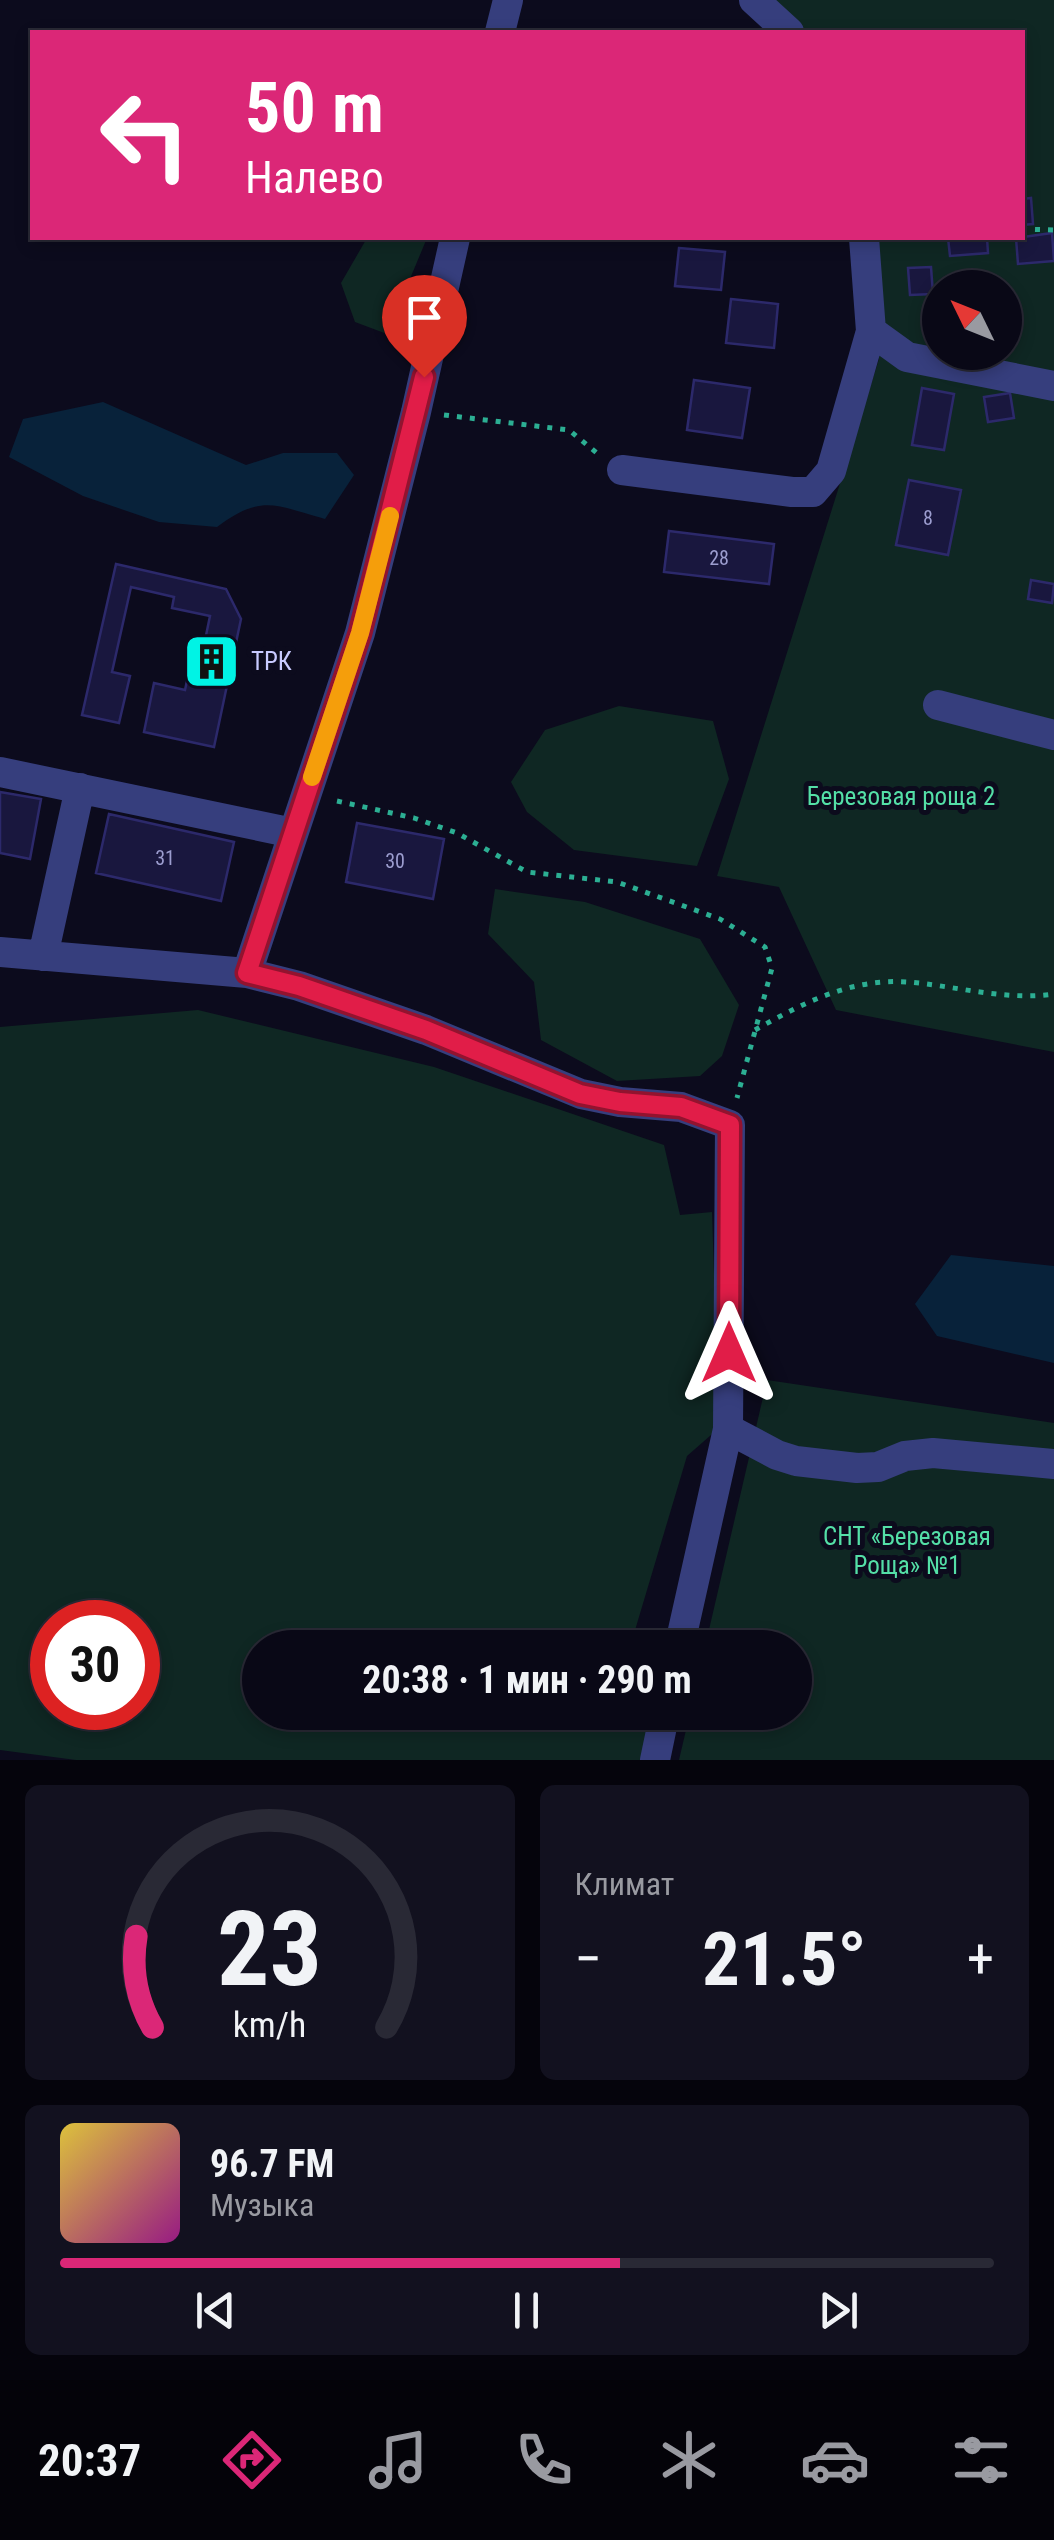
<!DOCTYPE html>
<html lang="ru">
<meta charset="utf-8">
<style>
:root{--surface:#090816;--page:#12111f;--text:#f1f3f6;--muted:#999aa1;--line:#292935;--accent:#db2777}
body{margin:0;font-family:"Roboto Condensed",sans-serif;background:var(--page);color:var(--text);height:100vh;display:flex;flex-direction:column;font-size:38px;white-space:nowrap}
*{box-sizing:border-box;margin:0}
p{font-size:32px;color:var(--muted)}
.icon{flex:none;width:55px;height:55px;fill:none;stroke:currentColor;stroke-width:2;stroke-linecap:round;stroke-linejoin:round}
.map{position:relative;height:1760px;overflow:hidden}
.drawer{display:flex;flex-direction:column;gap:25px;padding:25px;background:#05040c;flex:1}
.drawer>*{flex:none}
.top-card{position:absolute;left:30px;top:30px;width:995px;height:210px;border-radius:0px;box-shadow:0 5px 15px #0003,0 0 0 2px var(--line);background:#db2777;color:#fff;overflow:hidden}
.needle{width:65px;rotate:313deg}
.controls{position:absolute;left:922px;top:270px;display:grid;gap:20px}
.controls a{display:grid;place-items:center;width:100px;height:100px;border-radius:50%;background:var(--surface);box-shadow:0 5px 15px #0003,0 0 0 2px var(--line);font-size:50px}
.speed{position:absolute;left:30px;top:1600px;display:flex;gap:20px;font-size:50px;font-weight:700;text-align:center}
.speed>*{display:grid;place-content:center;width:130px;height:130px;border-radius:50%;background:var(--surface);box-shadow:0 5px 15px #0003,0 0 0 2px var(--line);line-height:1}
.speed .limit{border:15px solid #d22;background:#fff;color:#111}
.pin{position:absolute;display:grid;place-items:center;width:85px;height:85px;color:#fff;margin:-102px -42px;border-radius:50% 50% 50% 0;rotate:-45deg;box-shadow:0 0 10px #0007}
.pin .icon{rotate:45deg}
.me{position:absolute;width:110px;margin:-55px;rotate:0deg;stroke-linejoin:round;filter:drop-shadow(0 0 8px #0008)}
.turn{display:flex;align-items:center;gap:35px;height:210px;padding:0 50px;font-size:45px}
.turn .icon{width:130px;height:130px;stroke-width:2.5}
.turn b{display:block;font-size:70px;line-height:85px}
.big{font-size:75px;font-weight:700;line-height:1.1}
.drawer .card{flex:1;display:flex;flex-direction:column;justify-content:center;gap:15px;min-width:0;padding:0 35px;border-radius:15px;background:var(--page)}
.drawer .dial{align-items:center;gap:0}
.dial svg{height:260px;overflow:visible;fill:none;stroke:var(--line);stroke-width:7;stroke-linecap:round;text-anchor:middle}
.dial text{fill:var(--text);stroke:none}
.song{display:flex;align-items:center;gap:30px}
.cover{width:120px;height:120px;border-radius:15px;background:linear-gradient(135deg,hsl(50 70% 55%),hsl(310 70% 35%))}
.played{height:10px;border-radius:5px;background:linear-gradient(90deg,var(--accent) 60%,var(--line) 60%)}
.keys{display:flex;justify-content:space-around;direction:ltr}
.heat{display:flex;justify-content:space-between;align-items:center;font-size:55px;direction:ltr}
.drawer .tiles{flex:1;display:grid;gap:25px;grid-template-columns:1fr 1fr}
.card:last-child{grid-column:span 2}
.trip{position:absolute;left:242px;top:1630px;width:570px;height:100px;border-radius:50px;background:var(--surface);box-shadow:0 5px 15px #0003,0 0 0 2px var(--line);font-weight:700;line-height:100px;text-align:center}
.tabs{display:flex;height:160px;justify-content:space-around;align-items:center;background:#040309;color:var(--muted)}
.tabs .icon{width:70px;height:70px}
.tabs .active{color:var(--accent)}
.tabs b{font-size:45px;color:var(--text)}
.map>svg:first-child{display:block}
.green{fill:#0f2723;fill-rule:evenodd}
.water{fill:#08223a}
.building{fill:#19173e;stroke:#2c296b;stroke-width:2.5}
.lines{fill:none;stroke-linecap:round;stroke-linejoin:round}
.path{stroke:#2caf93;stroke-width:5;stroke-dasharray:5 8;stroke-linecap:butt}
.minor{stroke:#363e7d;stroke-width:30}
.route-casing{stroke:#92132f;stroke-width:25}
.route{stroke:#e11d48;stroke-width:18}
.slow{stroke:#f59e0b;stroke-width:18}
.labels{text-anchor:middle;stroke-width:10;stroke-linejoin:round;paint-order:stroke}
.number-label{font-size:20px;fill:#9c9dcf}
.poi-label{font-size:25px;fill:#c8caff;stroke:#0c0b1d;text-anchor:start}
.park-label{font-size:25px;fill:#54dfa7;stroke:#0c0b1d}
</style>
<div class="map">
<svg width="1054" height="1760" viewBox="0 0 1054 1760">
<rect width="100%" height="100%" fill="#0c0b1d"/>
<path class="green" d="M767 0H1054V1052L836 1010 779 887 717 876 879 359 866 238H1022V32H794ZM940 288H1005V352H940Z
M367 238H427L387 334 355 322 341 283Z
M619 706 713 721 729 779 697 866 574 850 527 812 511 782 545 730Z
M495 889 585 902 700 939 739 1005 722 1056 700 1076 617 1081 541 1040 534 982 488 934Z
M198 1010 434 1067 664 1145 680 1215 712 1212 719 1428 687 1456 630 1647 260 1648V1712L653 1713 644 1760H76L0 1750V1027ZM52 1622H138V1708H52Z
M767 1380 1054 1423V1760H679L690 1713 795 1712V1648L705 1647Z"/>
<path class="water" d="M103 402 246 465 283 453H337L354 475 325 519C275 505 261 494 217 527L159 522 83 496 9 457 23 419Z
M951 1255 1054 1266V1363L937 1336 915 1304Z"/>
<path class="building" d="M1031 198 1033 224 1022 225V199Z
M1052 233 1054 261 1018 264 1016 238Z
M948 238H987L988 253 950 256Z
M679 248 725 252 721 290 675 286Z
M931 267 933 294 910 295 908 268Z
M731 299 778 304 774 348 726 343Z
M694 380 750 388 742 438 687 430Z
M922 388 954 394 944 450 912 445Z
M1010 393 1014 418 988 422 984 397Z
M909 480 961 490 948 555 896 545Z
M669 531 774 544 769 584 664 572Z
M116 564 226 589 241 619 214 747 144 732 154 683 185 690 194 648 203 650 210 616 172 608 174 597 131 587 112 672 130 676 119 723 82 715Z
M1031 580 1054 584 1052 603 1028 599Z
M0 792 41 799 30 859 0 853Z
M109 814 234 842 221 901 96 873Z
M357 823 444 839 433 899 346 882Z"/>
<g class="lines">
<path class="path" d="M1022 229 1054 230
M444 415 569 430 598 454
M337 801 414 818 457 833 527 872 617 882 720 919 765 947 772 968 737 1098
M755 1030C803 1003 851 978 908 982 956 986 1006 1001 1054 994"/>
<path class="minor" d="M754 0 789 32
M500 32 508 0
M864 238 871 331 907 357 1054 386
M622 470 792 492H813L831 471 871 331
M938 705 1054 735
M0 772 293 833
M0 952 247 973 299 986 426 1030 581 1094 620 1102 681 1107 730 1125 728 1429 679 1648
M43 956 80 788
M247 973 360 633 416 412 455 238
M728 1429 777 1455 796 1461 857 1468 878 1467 905 1456 933 1453 1054 1464
M655 1760 665 1712"/>
</g>
<g class="lines">
<defs>
<path id="route" d="M424 377 360 633 247 973 299 986 426 1030 580 1094 620 1102 681 1107 730 1125 729 1353"/>
</defs>
<use href="#route" class="route-casing"/>
<use href="#route" class="route"/>
<path class="slow" d="M312 777 360 633 390 516"/>
</g>
<defs>
<symbol id="building-square" viewBox="-11 -11 22 22"><rect x="-9" y="-9" width="18" height="18" rx="4" fill="#00f3e5" stroke="#0c0b1d"/><path d="M-4-6H4V6H1V3H-1V6H-4ZM-2.5-4.3h1.7v1.8h-1.7ZM.8-4.3h1.7v1.8H.8ZM-2.5-1h1.7V.8h-1.7ZM.8-1h1.7V.8H.8Z" fill="#111"/></symbol>
</defs>
<g fill-rule="evenodd">
<use href="#building-square" x="180" y="630" width="63" height="63"/>
</g>
<g class="labels">
<g class="number-label">
<text x="928" y="525">8</text>
<text x="719" y="565">28</text>
<text x="165" y="865">31</text>
<text x="395" y="868">30</text>
</g>
<g class="poi-label">
<text x="251" y="670">ТРК</text>
</g>
<g class="park-label">
<text x="901" y="805">Березовая роща 2</text>
<text x="907" y="1545">СНТ «Березовая<tspan x="907" dy="29">Роща» №1</tspan></text>
</g>
</g>
</svg>
<div class="controls">
<a><svg class="needle" viewBox="-14 -14 28 28"><path d="M0-13l5 13h-10z" fill="#e53935"/><path d="M0 13l5-13h-10z" fill="#999aa1"/></svg></a>
</div>
<div class="speed"><div class="limit">30</div></div>
<div class="pin" style="left:424px;top:377px;background:#d93025"><svg class="icon" aria-label="arrive" viewBox="0 0 24 24"><path d="M6 21V4h12l-3 4 3 4H6"/></svg></div>
<svg class="me" style="left:729px;top:1353px" viewBox="-20 -20 40 40"><path d="M0-17L14 15 0 8-14 15z" fill="#e11d48" stroke="#fff" stroke-width="4"/></svg>
<div class="trip">20:38 · 1 мин · 290 m</div>
<div class="top-card">
<div class="turn"><svg class="icon" aria-label="left" viewBox="0 0 24 24"><path d="M17 20v-9H6M10 6l-5 5 5 5"/></svg><div><b>50 m</b>Налево</div></div>
</div>
</div>
<section class="drawer">
<div class="tiles">
<div class="card dial"><svg viewBox="0 0 100 80">
<path d="M14 69A42 42 0 1 1 86 69"/>
<path d="M14 69A42 42 0 0 1 9 41" stroke="#db2777"/>
<text x="50" y="56" font-size="32" font-weight="700">23</text>
<text x="50" y="72" font-size="11">km/h</text>
</svg></div>
<div class="card"><p>Климат</p>
<div class="heat"><a>−</a><b class="big">21.5°</b><a>+</a></div>
</div>
<div class="card">
<div class="song"><i class="cover"></i><div><b>96.7 FM</b><p>Музыка</p></div></div>
<div class="played"></div>
<div class="keys"><svg class="icon" aria-label="previous" viewBox="0 0 24 24"><path d="M18 5L8 12l10 7zM5 5v14"/></svg><svg class="icon" aria-label="pause" viewBox="0 0 24 24"><path d="M8 5v14M16 5v14"/></svg><svg class="icon" aria-label="next" viewBox="0 0 24 24"><path d="M6 5l10 7-10 7zM19 5v14"/></svg></div>
</div>
</div>
</section>
<nav class="tabs">
<b>20:37</b>
<svg class="icon active" aria-label="directions" viewBox="0 0 24 24"><path d="M12 3l9 9-9 9-9-9zM9 14v-3h6M13 9l2 2-2 2"/></svg>
<svg class="icon" aria-label="music" viewBox="0 0 24 24"><path d="M9 18V5l10-2v13"/><circle cx="6" cy="18" r="3"/><circle cx="16" cy="16" r="3"/></svg>
<svg class="icon" aria-label="phone" viewBox="0 0 24 24"><path d="M5 4h4l2 5-3 2q2 4 5 5l2-3 5 2v4C11 20 4 13 5 4z"/></svg>
<svg class="icon" aria-label="climate" viewBox="0 0 24 24"><path d="M12 3v18M4 7l16 10M4 17L20 7"/></svg>
<svg class="icon" aria-label="car" viewBox="0 0 24 24"><path d="M5 17H2v-5l4-1 3-4h7l3 4 3 1v5h-3M9 17h6M6 11h13"/><circle cx="7" cy="17" r="2"/><circle cx="17" cy="17" r="2"/></svg>
<svg class="icon" aria-label="filters" viewBox="0 0 24 24"><path d="M4 7h16M4 17h16"/><circle cx="9" cy="7" r="2"/><circle cx="15" cy="17" r="2"/></svg>
</nav>
